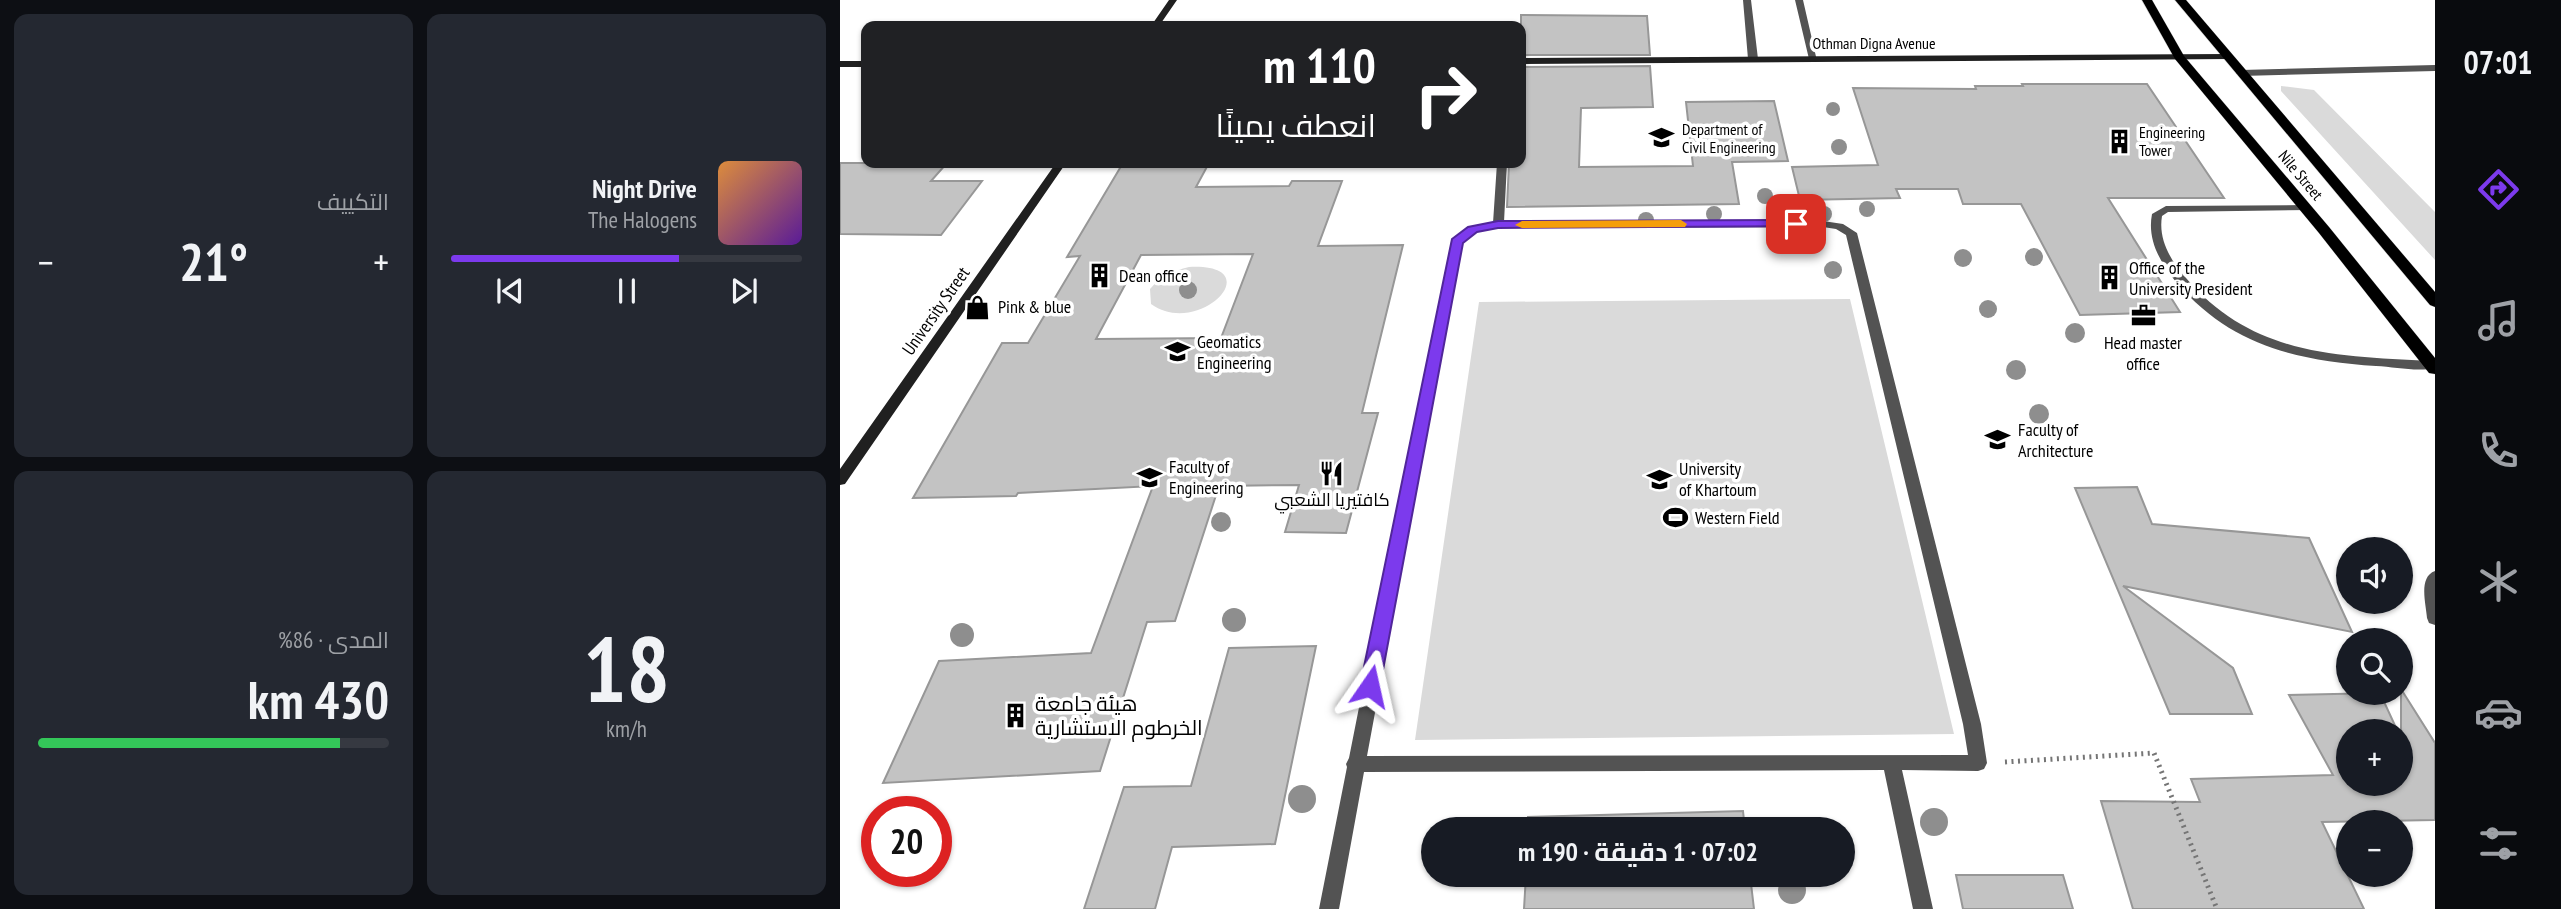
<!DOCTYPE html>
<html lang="ar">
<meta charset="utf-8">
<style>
:root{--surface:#171b24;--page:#242831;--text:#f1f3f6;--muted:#9ea1a6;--line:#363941;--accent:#7c3aed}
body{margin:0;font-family:"PT Sans Narrow",Cairo,sans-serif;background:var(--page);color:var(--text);direction:rtl;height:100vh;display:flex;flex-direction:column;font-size:26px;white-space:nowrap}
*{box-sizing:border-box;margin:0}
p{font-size:23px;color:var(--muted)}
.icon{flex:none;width:38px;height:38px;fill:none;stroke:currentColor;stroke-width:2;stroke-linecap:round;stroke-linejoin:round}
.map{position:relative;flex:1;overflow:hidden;direction:ltr}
.drawer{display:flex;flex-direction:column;gap:14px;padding:14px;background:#0d0f14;width:840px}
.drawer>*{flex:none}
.hud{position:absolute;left:21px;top:21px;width:665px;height:147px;border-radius:14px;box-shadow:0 2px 5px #0004;direction:rtl;background:#202124;color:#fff;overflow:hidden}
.buttons{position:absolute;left:1496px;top:537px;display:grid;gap:14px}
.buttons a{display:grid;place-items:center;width:77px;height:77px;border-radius:50%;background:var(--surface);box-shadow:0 2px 5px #0004;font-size:35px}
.speed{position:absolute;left:21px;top:796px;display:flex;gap:14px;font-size:35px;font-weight:700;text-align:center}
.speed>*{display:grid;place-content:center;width:91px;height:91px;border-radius:50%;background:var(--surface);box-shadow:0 2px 5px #0004;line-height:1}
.speed .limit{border:10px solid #d22;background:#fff;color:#111}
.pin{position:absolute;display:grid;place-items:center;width:60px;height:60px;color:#fff;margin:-30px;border-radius:14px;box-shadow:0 4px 10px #0006}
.me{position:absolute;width:77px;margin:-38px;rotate:11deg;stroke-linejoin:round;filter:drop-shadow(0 0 5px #0008)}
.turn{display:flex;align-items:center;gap:24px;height:147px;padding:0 35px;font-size:32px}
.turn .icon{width:91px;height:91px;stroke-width:2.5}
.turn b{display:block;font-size:49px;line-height:60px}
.big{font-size:52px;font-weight:700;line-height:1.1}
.drawer .tile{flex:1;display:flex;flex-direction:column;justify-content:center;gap:10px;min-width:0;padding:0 24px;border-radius:14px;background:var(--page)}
.drawer .dial{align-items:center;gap:0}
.dial b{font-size:91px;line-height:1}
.song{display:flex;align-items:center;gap:21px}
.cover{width:84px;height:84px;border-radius:10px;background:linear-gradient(135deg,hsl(30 70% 55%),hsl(270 70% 35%))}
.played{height:7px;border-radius:4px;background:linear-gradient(90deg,var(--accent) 65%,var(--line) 65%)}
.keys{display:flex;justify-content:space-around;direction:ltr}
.heat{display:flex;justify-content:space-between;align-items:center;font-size:38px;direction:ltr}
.charge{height:10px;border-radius:5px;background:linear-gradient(90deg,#34c759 86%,var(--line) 0)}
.drawer .tiles{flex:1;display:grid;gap:14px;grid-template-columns:repeat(2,1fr)}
.trip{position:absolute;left:581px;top:817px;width:434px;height:70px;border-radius:35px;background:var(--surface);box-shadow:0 2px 5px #0004;font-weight:700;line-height:70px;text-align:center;direction:rtl}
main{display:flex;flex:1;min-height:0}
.dock{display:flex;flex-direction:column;width:126px;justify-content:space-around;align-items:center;background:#090b0e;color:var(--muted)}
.dock .icon{width:49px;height:49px}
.dock .selected{color:var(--accent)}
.dock b{font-size:32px;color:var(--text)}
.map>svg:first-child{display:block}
.green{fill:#dadada}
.building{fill:#c3c3c3;stroke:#979797;stroke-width:2;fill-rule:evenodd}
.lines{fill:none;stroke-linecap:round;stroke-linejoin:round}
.primary-casing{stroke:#dbdbdb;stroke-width:1}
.path{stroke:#757575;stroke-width:5;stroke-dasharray:2 4.5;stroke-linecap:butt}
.lane{fill:#535353;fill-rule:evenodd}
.secondary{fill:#202020;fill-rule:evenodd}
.primary{fill:#000;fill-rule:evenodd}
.tree{fill:#8e8e8e}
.route{fill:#7c3aed;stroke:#51269a;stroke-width:2}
.slow{fill:#f59e0b}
.labels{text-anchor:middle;stroke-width:7;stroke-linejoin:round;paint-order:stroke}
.far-street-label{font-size:16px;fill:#000;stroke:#fff}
.far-poi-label{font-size:16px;fill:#000;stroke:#fff;text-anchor:start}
.poi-label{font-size:18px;fill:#000;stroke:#fff;text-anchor:start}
.street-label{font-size:18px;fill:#000;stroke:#fff}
.near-poi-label{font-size:21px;fill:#000;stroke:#fff;text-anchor:start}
</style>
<main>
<nav class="dock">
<b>07:01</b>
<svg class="icon selected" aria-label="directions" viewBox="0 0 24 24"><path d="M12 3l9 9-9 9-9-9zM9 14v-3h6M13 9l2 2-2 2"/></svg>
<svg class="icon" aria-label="music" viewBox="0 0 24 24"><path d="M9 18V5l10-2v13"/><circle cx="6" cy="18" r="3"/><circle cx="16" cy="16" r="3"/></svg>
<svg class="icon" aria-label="phone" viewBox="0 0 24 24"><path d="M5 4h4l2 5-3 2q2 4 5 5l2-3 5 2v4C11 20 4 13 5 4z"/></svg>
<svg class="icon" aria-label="climate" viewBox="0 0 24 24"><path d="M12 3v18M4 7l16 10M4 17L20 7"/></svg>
<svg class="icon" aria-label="car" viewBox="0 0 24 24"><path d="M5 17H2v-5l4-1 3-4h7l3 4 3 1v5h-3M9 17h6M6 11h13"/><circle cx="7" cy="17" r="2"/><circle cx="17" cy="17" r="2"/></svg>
<svg class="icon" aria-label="filters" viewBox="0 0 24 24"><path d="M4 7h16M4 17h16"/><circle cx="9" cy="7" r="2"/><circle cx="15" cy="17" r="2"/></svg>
</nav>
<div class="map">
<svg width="1595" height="909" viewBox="0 0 1595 909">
<rect width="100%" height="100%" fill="#fff"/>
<path class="green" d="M1441 86 1474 90 1595 212V260L1441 91Z
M349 267C432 263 359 339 311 304L310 289C321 276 333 271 349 267Z
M1010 299 1114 734 575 740 639 302Z"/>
<path class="building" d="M681 15 807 16 810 55H681Z
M810 66 813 107 741 108 739 167 853 166 846 102 934 101 948 161 892 162 899 204 667 207 669 163H681V67Z
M1182 84H1307L1384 198H1268L1340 312 1240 315 1181 204H1123L1118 189H1056L1060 198 960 200 952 167 1038 165 1013 88 1136 89 1135 86H1183Z
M0 163H107L91 181H142L101 235 0 234Z
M283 163H369L356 187 449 186 452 181H502L478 246 563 245 522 413H538L506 533 445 532 459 485 379 486 335 621 307 622 260 771 43 783 99 661 251 653 313 486 178 493 176 496 73 498 162 343H188L240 256 227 257ZM413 254 381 338 256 339 301 255Z
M1297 487 1312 524 1469 538 1512 632 1283 586 1393 668 1412 714H1330L1235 488Z
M476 646 435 844 332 847 315 909H244L284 787 351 786 389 648Z
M1561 689 1595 743V820L1482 822 1524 909H1293L1261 801 1360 802 1351 779 1493 775 1449 695 1540 693 1558 732H1508V784H1561Z
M903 811 905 830H688V817Z
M686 875H910L914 909H684Z
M1116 875H1223L1233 909H1123Z"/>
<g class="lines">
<defs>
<path id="primary" d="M1302 0H1312L1344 56 1489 227 1595 358V374L1589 373 1479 233 1335 59Z
M1335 0H1346L1595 292V307L1590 305Z"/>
</defs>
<use href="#primary" class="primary-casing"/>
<path class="path" d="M1165 762 1314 753 1377 909"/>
<path class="lane" d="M903 0H911L918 59 913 62 908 59Z
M955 0H963L977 61 969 59Z
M1595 65V71L1401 76 1396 73 1401 70Z
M657 163H667L664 222 983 221 1003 224 1017 233 1141 724 1147 763 1144 769 1138 771 1062 770 1093 909H1073L1044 770 524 772 499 909H479L507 767 506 764 509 758 611 242 629 227 653 223ZM983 227 996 229 1006 235 1123 724 1128 755 527 756 622 243 636 232 658 228Z
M1466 205 1470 206V210L1328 212 1322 216C1318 240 1331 261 1346 278 1413 356 1496 356 1591 361L1595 362V368C1577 372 1555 367 1536 366 1455 360 1391 346 1336 282 1320 262 1307 240 1312 214L1326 206Z
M1595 571V625L1589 623 1587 618C1586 604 1578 577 1595 571Z"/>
<path class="secondary" d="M329 0H337L319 26H311Z
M1387 54 1392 57 1390 59 681 64V58Z
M0 61H26V67H0Z
M216 163H226L5 484 0 485V469Z"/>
<use href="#primary" class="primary"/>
</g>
<g class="tree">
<circle cx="993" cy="109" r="7"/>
<circle cx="999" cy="147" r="8"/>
<circle cx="925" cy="196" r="8"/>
<circle cx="1027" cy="209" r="8"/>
<circle cx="874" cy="214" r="8"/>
<circle cx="984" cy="214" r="8"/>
<circle cx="806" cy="220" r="8"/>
<circle cx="1194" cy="257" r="9"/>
<circle cx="1123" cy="258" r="9"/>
<circle cx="993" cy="270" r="9"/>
<circle cx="348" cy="290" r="9"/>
<circle cx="1148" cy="309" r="9"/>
<circle cx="1235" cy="333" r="10"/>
<circle cx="1176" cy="370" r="10"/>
<circle cx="1199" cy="414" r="10"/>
<circle cx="381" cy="522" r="10"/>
<circle cx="394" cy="620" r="12"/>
<circle cx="122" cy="635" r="12"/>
<circle cx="462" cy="799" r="14"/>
<circle cx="1094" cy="822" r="14"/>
<circle cx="952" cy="890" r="14"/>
</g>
<path class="route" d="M956 220 962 224 960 226 658 228 637 232 623 243 540 686 537 692 530 694 523 692 520 686 612 239 628 227 658 221Z"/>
<path class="slow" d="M841 220 847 224 845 227 682 228 675 225 682 221Z"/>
<defs>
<symbol id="university-bare" viewBox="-9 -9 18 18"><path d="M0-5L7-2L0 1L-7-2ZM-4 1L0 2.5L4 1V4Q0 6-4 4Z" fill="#000" stroke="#fff" stroke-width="2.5" paint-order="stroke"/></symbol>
<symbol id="building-bare" viewBox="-9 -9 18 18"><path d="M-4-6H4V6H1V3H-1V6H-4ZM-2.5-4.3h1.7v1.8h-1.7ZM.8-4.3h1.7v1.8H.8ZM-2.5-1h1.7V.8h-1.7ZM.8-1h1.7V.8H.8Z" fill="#000" stroke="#fff" stroke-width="2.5" paint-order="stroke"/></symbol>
<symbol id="shop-bare" viewBox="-9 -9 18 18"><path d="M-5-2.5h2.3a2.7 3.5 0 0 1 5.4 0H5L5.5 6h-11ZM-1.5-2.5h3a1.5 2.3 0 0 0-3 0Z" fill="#000" stroke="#fff" stroke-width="2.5" paint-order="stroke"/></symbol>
<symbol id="office-bare" viewBox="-9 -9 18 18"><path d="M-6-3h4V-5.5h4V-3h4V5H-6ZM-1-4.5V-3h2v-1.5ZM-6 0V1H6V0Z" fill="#000" stroke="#fff" stroke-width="2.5" paint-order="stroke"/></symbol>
<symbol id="restaurant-bare" viewBox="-9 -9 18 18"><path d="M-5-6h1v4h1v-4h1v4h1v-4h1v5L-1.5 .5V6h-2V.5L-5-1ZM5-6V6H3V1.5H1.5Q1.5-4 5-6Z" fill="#000" stroke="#fff" stroke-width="2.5" paint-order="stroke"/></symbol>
<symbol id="stadium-bare" viewBox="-9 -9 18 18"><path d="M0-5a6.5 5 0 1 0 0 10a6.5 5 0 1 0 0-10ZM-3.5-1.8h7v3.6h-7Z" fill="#000" stroke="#fff" stroke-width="2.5" paint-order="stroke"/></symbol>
</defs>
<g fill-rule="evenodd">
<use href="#university-bare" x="804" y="120" width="35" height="35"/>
<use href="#building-bare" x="1262" y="124" width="35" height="35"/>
<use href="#building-bare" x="242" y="258" width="35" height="35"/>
<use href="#building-bare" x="1252" y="260" width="35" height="35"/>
<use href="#shop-bare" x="120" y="290" width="35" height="35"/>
<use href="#office-bare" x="1286" y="298" width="35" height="35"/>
<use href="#university-bare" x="320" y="334" width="35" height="35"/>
<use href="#university-bare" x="1140" y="422" width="35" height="35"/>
<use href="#restaurant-bare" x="474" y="456" width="35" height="35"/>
<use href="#university-bare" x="292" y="460" width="35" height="35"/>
<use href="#university-bare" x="802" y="462" width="35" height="35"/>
<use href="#stadium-bare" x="818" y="500" width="35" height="35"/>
<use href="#building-bare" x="158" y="698" width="35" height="35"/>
</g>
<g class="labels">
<g class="far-street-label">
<text x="1034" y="49">Othman Digna Avenue</text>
<text transform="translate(1461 175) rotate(50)" y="6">Nile Street</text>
</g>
<g class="far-poi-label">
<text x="842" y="135">Department of<tspan x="842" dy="18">Civil Engineering</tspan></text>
<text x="1299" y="138">Engineering<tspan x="1299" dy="18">Tower</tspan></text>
</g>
<g class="poi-label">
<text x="1289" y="274">Office of the<tspan x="1289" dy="21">University President</tspan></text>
<text x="279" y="282">Dean office</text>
<text x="158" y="313">Pink &amp; blue</text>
<text x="357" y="348">Geomatics<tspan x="357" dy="21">Engineering</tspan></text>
<text x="1303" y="349" text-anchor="middle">Head master<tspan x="1303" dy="21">office</tspan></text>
<text x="1178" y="436">Faculty of<tspan x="1178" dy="21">Architecture</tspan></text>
<text x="329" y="473">Faculty of<tspan x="329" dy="21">Engineering</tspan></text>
<text x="839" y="475">University<tspan x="839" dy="21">of Khartoum</tspan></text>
<text x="492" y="506" text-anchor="middle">كافتيريا الشعبي</text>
<text x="855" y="524">Western Field</text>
</g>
<g class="street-label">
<text transform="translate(96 311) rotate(-55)" y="6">University Street</text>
</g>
<g class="near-poi-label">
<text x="195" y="711">هيئة جامعة<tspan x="195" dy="24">الخرطوم الاستشارية</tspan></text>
</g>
</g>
</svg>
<div class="buttons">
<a><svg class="icon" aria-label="sound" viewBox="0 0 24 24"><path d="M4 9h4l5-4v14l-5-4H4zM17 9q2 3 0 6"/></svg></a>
<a><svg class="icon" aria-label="search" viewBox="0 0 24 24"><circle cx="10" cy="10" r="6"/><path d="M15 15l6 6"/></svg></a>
<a>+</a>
<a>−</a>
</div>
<div class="speed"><div class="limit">20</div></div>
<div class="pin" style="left:956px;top:224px;background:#d93025"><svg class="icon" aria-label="arrive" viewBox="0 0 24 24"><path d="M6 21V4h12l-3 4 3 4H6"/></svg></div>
<svg class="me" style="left:530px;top:686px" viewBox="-20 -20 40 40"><path d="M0-17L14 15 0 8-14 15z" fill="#7c3aed" stroke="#fff" stroke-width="4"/></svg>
<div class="trip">07:02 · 1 دقيقة · 190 m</div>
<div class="hud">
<div class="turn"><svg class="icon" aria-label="right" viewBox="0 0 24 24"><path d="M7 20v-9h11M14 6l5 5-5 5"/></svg><div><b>110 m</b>انعطف يمينًا</div></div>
</div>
</div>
<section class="drawer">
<div class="tiles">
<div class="tile">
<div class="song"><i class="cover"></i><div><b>Night Drive</b><p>The Halogens</p></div></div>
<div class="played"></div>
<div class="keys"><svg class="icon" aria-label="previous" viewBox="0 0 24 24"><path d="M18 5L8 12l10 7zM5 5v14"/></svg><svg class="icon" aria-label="pause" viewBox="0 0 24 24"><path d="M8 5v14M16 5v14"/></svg><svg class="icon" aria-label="next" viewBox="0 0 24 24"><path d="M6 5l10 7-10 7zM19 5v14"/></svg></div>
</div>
<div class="tile"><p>التكييف</p>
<div class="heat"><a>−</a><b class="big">21°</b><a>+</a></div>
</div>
<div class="tile dial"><b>18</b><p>km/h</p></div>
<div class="tile"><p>المدى · 86%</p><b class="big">430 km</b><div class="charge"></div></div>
</div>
</section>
</main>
